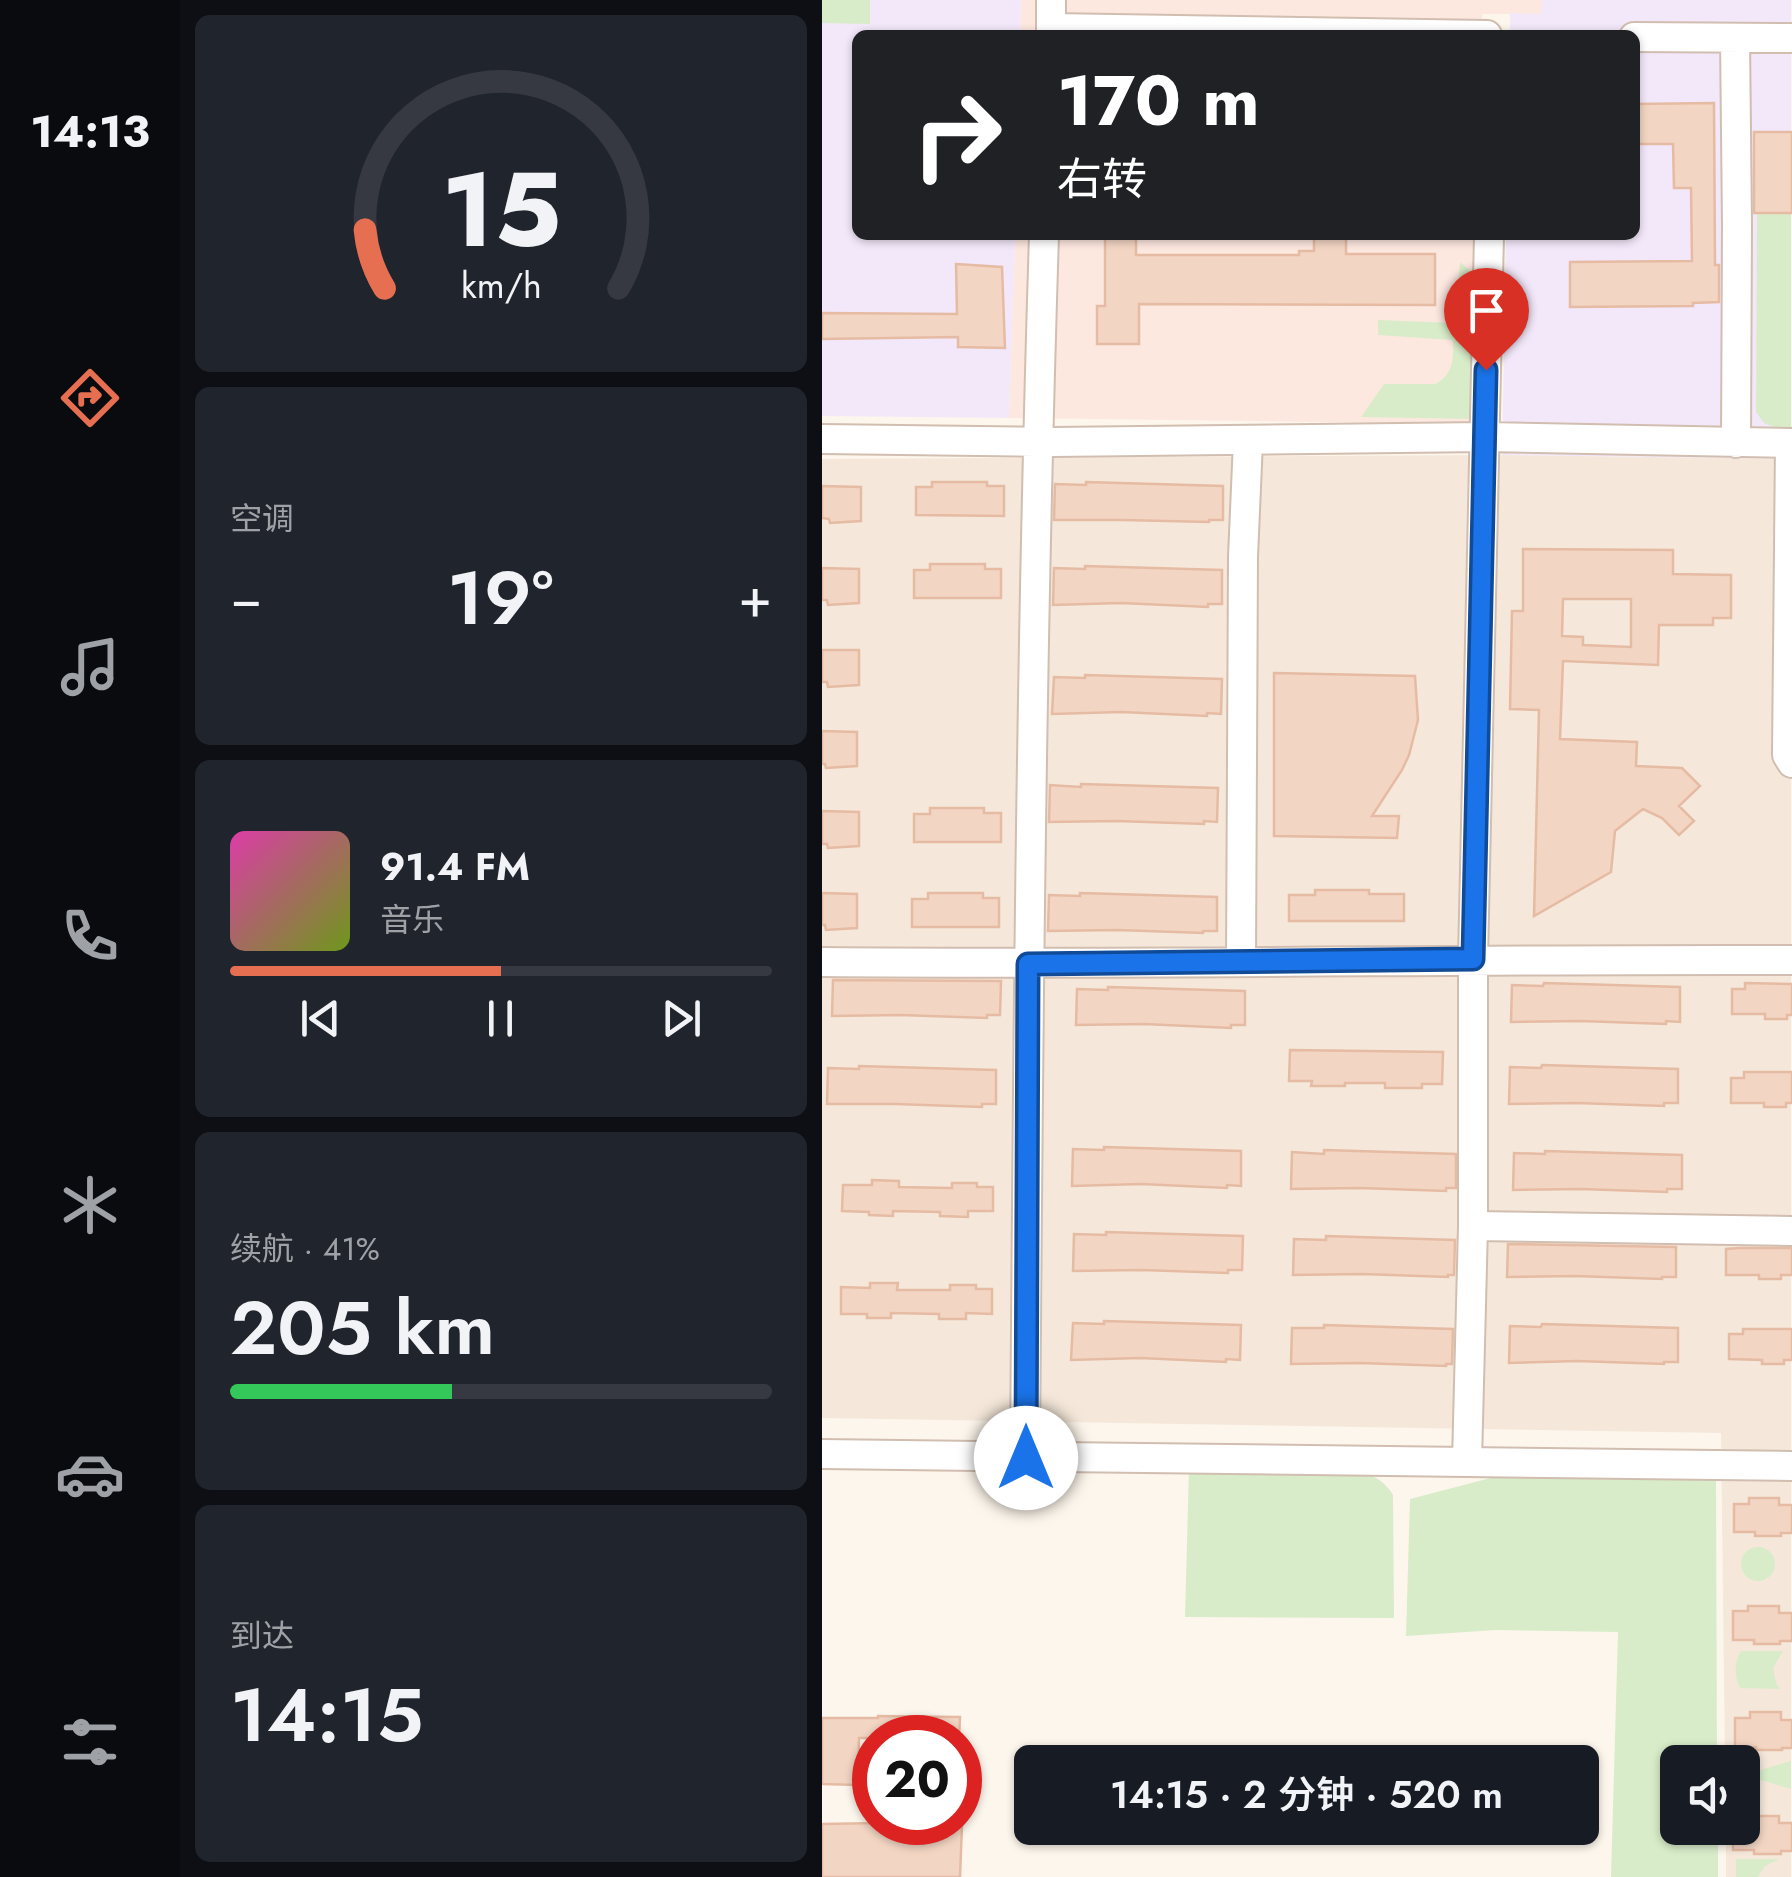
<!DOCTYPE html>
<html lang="zh">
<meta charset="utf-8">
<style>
:root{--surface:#171b24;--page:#20242c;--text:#f1f3f6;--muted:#9ea1a6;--line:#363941;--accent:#e76f51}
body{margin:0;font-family:Jost,"Noto Sans SC",sans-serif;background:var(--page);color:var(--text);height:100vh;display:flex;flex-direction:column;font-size:38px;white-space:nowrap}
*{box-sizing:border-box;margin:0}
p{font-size:32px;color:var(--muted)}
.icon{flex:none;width:55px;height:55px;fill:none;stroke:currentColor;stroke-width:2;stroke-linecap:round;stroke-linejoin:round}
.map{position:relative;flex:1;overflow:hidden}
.drawer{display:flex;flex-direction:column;gap:15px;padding:15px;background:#0d0f14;width:642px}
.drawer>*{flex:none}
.banner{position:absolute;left:30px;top:30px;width:788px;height:210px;border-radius:15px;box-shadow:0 2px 8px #0004;background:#202124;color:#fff;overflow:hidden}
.controls{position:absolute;left:838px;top:1745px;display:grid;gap:20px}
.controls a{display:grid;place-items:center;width:100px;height:100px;border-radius:15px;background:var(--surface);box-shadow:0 2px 8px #0004;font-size:50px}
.speed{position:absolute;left:30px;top:1715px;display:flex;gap:20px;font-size:50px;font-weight:700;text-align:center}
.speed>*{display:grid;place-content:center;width:130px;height:130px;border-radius:50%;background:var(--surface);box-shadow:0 2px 8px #0004;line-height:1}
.speed .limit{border:15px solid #d22;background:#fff;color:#111}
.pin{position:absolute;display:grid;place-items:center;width:85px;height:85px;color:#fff;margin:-102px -42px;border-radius:50% 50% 50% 0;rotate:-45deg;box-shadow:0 0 10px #0007}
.pin .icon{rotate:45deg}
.me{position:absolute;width:110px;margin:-55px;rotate:0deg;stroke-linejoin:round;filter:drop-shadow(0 0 8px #0008)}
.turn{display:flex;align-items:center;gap:35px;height:210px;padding:0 40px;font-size:45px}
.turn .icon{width:130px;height:130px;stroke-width:2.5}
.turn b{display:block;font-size:70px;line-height:85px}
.big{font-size:75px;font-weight:600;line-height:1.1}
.drawer .card{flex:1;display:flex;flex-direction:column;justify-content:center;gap:15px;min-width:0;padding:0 35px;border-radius:15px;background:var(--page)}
.drawer .dial{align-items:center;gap:0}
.dial svg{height:260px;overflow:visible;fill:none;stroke:var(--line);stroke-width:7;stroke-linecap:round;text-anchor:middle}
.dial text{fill:var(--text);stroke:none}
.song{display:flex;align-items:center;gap:30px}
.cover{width:120px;height:120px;border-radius:15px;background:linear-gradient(135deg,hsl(320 70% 55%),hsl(80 70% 35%))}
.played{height:10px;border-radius:5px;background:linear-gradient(90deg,var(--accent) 50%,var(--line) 50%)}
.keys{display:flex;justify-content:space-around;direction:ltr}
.heat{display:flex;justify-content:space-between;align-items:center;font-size:55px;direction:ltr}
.charge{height:15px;border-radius:8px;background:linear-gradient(90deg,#34c759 41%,var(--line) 0)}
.trip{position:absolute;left:192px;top:1745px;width:585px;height:100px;border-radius:15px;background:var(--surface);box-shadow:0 2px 8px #0004;font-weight:600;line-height:100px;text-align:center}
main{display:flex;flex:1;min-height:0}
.tabs{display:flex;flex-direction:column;width:180px;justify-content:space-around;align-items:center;background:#090b0e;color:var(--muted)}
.tabs .icon{width:70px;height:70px}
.tabs .on{color:var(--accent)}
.tabs b{font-size:45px;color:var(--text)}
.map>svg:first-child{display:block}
.residential{fill:#f5e8da}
.commercial{fill:#fde8e0}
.education{fill:#f3e8fa}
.green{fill:#d8ecc9}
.building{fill:#f3d5c3;stroke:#e6bba3;stroke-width:2.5;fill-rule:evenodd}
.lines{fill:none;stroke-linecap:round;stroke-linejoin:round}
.minor-casing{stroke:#d1beb0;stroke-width:32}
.minor{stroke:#fff;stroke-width:28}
.route-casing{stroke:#114b97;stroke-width:25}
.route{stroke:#1a73e8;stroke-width:18}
</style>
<main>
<nav class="tabs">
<b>14:13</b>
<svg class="icon on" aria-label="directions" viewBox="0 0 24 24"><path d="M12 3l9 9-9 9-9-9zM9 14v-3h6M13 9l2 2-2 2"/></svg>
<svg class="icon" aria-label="music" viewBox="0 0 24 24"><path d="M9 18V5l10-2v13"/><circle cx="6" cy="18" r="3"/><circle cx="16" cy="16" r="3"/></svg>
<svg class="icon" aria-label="phone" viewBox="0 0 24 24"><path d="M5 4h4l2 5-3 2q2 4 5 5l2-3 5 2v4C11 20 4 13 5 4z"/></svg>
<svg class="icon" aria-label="climate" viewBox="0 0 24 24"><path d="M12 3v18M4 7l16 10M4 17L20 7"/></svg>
<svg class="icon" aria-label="car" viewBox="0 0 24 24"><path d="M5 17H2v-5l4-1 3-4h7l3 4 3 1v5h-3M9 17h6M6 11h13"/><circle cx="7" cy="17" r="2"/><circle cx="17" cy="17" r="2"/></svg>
<svg class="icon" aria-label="filters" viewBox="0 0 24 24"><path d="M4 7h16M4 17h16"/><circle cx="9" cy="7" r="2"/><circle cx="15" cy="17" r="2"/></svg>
</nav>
<section class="drawer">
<div class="card dial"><svg viewBox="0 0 100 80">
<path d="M14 69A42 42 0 1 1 86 69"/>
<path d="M14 69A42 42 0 0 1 8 51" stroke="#e76f51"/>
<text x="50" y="56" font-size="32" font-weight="700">15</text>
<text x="50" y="72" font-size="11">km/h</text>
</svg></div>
<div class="card"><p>空调</p>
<div class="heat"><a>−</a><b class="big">19°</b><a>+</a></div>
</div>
<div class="card">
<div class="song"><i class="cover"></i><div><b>91.4 FM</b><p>音乐</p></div></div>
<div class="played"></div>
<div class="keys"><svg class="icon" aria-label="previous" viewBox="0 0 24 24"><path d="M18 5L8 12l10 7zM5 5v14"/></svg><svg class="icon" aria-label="pause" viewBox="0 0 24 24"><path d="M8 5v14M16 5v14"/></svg><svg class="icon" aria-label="next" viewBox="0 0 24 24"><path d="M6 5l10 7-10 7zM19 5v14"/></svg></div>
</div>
<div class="card"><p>续航 · 41%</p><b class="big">205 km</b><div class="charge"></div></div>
<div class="card"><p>到达</p><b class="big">14:15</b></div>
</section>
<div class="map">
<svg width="970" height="1877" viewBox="0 0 970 1877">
<rect width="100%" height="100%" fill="#fdf6ec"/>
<path class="residential" d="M680 455 969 459V1877H904V1828H920V1762H903L899 1433 0 1418V459Z"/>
<path class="commercial" d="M199 0H720V14H660V35H198Z
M193 235H657L655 424 187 418Z"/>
<path class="education" d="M0 0H199L198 35H35V235H193L187 418 0 416Z
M720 0H969V459L680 455 684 235H812V35H688V13L719 14Z"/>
<path class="green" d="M0 0H48V24L0 23Z
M935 212H969V433L942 423 934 412Z
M638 262 653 275 651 411 649 419 539 417 562 384H614C632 372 631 361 631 340L556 335V320L633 323Z
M367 1469 536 1471C552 1476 562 1480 571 1495L572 1618 363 1617Z
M680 1475 894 1478 895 1762H855V1828H896V1877H789L796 1632 674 1630 584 1636 588 1499Z
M919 1564a17 17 0 1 1 34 0a17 17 0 1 1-34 0Z
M919 1651H961L951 1668 954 1683 958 1689 918 1688C912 1676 912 1662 919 1651Z
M969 1761V1789L922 1775Z
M914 1859H957L943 1866 936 1877H914Z"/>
<path class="building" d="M892 103 893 265H897V302L871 303V306L748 307V262L870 261 869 188H852L851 144H812V104Z
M932 132H970V213H932Z
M283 235H314V255H477V251H492V235H524V254H613V305L317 304V344H275V306H283Z
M134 264 180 267 183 348 136 347V337L0 339V313L135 314Z
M110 482H165V486H182V516L94 515V487H110Z
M264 482 401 486V520H387V522L300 520H232L233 484 264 485Z
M0 486 39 487V521L8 523 7 519 0 518Z
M701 549 851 550V574L909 575V618H891V625H837L836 665 741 661 738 739 815 742 814 766 860 768 878 786 857 806 872 821 857 835 840 818 821 809 793 831 789 872 712 916 717 710 688 709 690 611H701ZM741 599H809V647L761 645V637L740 636Z
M108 564H163V569H179V598H92V570H108Z
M263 566 400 570V604H386V607L299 603 231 605 232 568 263 569Z
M0 568 37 569V603L6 605 5 600H0Z
M0 650H37V685L6 687 5 682H0Z
M452 673 593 676 596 720 587 755 580 770 550 816H577L575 838 452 836Z
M263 675 400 679 399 714 385 713V716L299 712 230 714 232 677 263 678Z
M0 731 35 732V766L4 768 3 764H0Z
M259 784 396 788 395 822 382 821V824L295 821 227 822 228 785 259 787Z
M108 808H162V813H179V842H92V814H108Z
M0 811 37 812V846L6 848 5 844H0Z
M493 890H547V894H582V921H467V895H493Z
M0 893 35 894V928L4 930 3 925H0Z
M106 893H161V898H177V927H90V899H106Z
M258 893 395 897V931H381V933L295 930 226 931 227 895 258 896Z
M11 980 179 981 178 1015H165V1018L78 1015 10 1016Z
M722 983 858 987V1022L844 1021V1024L758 1021 689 1022 690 985 721 986Z
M923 983 970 984V1015H965V1019H943V1014H910V989H923Z
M286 987 423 991V1025H409V1028L322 1024 254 1025 255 989 286 990Z
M468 1050 621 1052 620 1084H600V1088H563V1083H523V1086H489L490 1081H467Z
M720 1065 856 1069V1103H842V1106L755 1103 687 1104 688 1067 719 1068Z
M37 1066 174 1070V1104H160V1107L73 1104H5L6 1068 37 1069Z
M922 1072H970V1103H964V1107H942V1103H909V1078H922Z
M282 1147 419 1151V1186L405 1185V1188L319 1184 250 1186 251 1149 282 1150Z
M502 1150 634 1154V1188H624V1191L538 1188 469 1189 470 1152 502 1154Z
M723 1151 860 1155V1189H845V1192L759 1189 691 1190 692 1153 723 1154Z
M50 1180 77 1181V1187L130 1188V1183H155V1187H171V1211H146V1217L118 1216V1212L71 1211V1216L47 1215V1212L20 1211 21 1185H50Z
M284 1232 421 1236 420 1270H406V1273L320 1270 251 1271 252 1234 284 1235Z
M504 1236 633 1240 632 1275H626V1277L540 1274 471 1275 472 1239 504 1240Z
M686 1244 854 1247V1277H840V1279L753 1276 685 1277Z
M917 1248H970V1275H959V1279H937V1275H904V1249Z
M48 1283H76L75 1290H128V1285H154V1289H170V1314L144 1313V1319H117V1314L69 1313V1318H45V1314H19V1287L48 1288Z
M282 1321 419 1325 418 1360 404 1359V1362L318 1358 249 1360 251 1323 282 1324Z
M720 1324 856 1328V1362H842V1364L755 1361 687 1363 688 1326 719 1327Z
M502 1325 631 1329 630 1364H624V1366L538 1363 469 1364 470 1328H502Z
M921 1329H970V1360H962V1364H940V1360L907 1359V1334H921Z
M927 1498H957V1505H970V1533H959V1536H933V1532H912V1504H927Z
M926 1606H957V1613H970V1641H958V1644H932V1640H911V1611H926Z
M928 1712H959V1720H970V1748H960V1750H934V1747H913V1718H928Z
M56 1716 138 1717 137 1738H37L36 1785 0 1784V1718H56Z
M926 1816H957V1823H970V1851H959V1854H932V1850H911V1828H920V1821H926Z
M58 1823 140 1825 138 1877H0V1824Z"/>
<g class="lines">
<defs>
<path id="minor" d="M229 28 665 35
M229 35V0
M812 37 970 38
M913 38 915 225 914 443
M0 439 231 442 663 437 970 443
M968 443 965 755 970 763
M419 961 421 557 426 441
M0 962C323 965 646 959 970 960
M651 1226 970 1231
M0 1454 970 1466
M203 1457C206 1050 209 642 222 235
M645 1462 651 1226V959L667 235"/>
</defs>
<use href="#minor" class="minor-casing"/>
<use href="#minor" class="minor"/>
</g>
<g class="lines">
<defs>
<path id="route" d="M204 1458 206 964 651 959 664 370"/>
</defs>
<use href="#route" class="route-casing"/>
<use href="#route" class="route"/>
</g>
</svg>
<div class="controls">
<a><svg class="icon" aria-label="sound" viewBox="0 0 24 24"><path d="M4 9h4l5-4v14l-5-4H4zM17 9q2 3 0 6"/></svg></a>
</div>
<div class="speed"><div class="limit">20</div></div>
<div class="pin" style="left:664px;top:370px;background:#d93025"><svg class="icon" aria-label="arrive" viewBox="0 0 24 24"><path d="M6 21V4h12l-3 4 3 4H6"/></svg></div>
<svg class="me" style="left:204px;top:1458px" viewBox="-20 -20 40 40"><circle r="19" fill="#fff"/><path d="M0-13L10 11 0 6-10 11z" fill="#1a73e8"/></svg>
<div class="trip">14:15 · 2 分钟 · 520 m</div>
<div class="banner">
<div class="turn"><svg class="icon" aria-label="right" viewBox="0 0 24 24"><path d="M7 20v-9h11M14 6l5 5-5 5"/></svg><div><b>170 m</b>右转</div></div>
</div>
</div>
</main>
